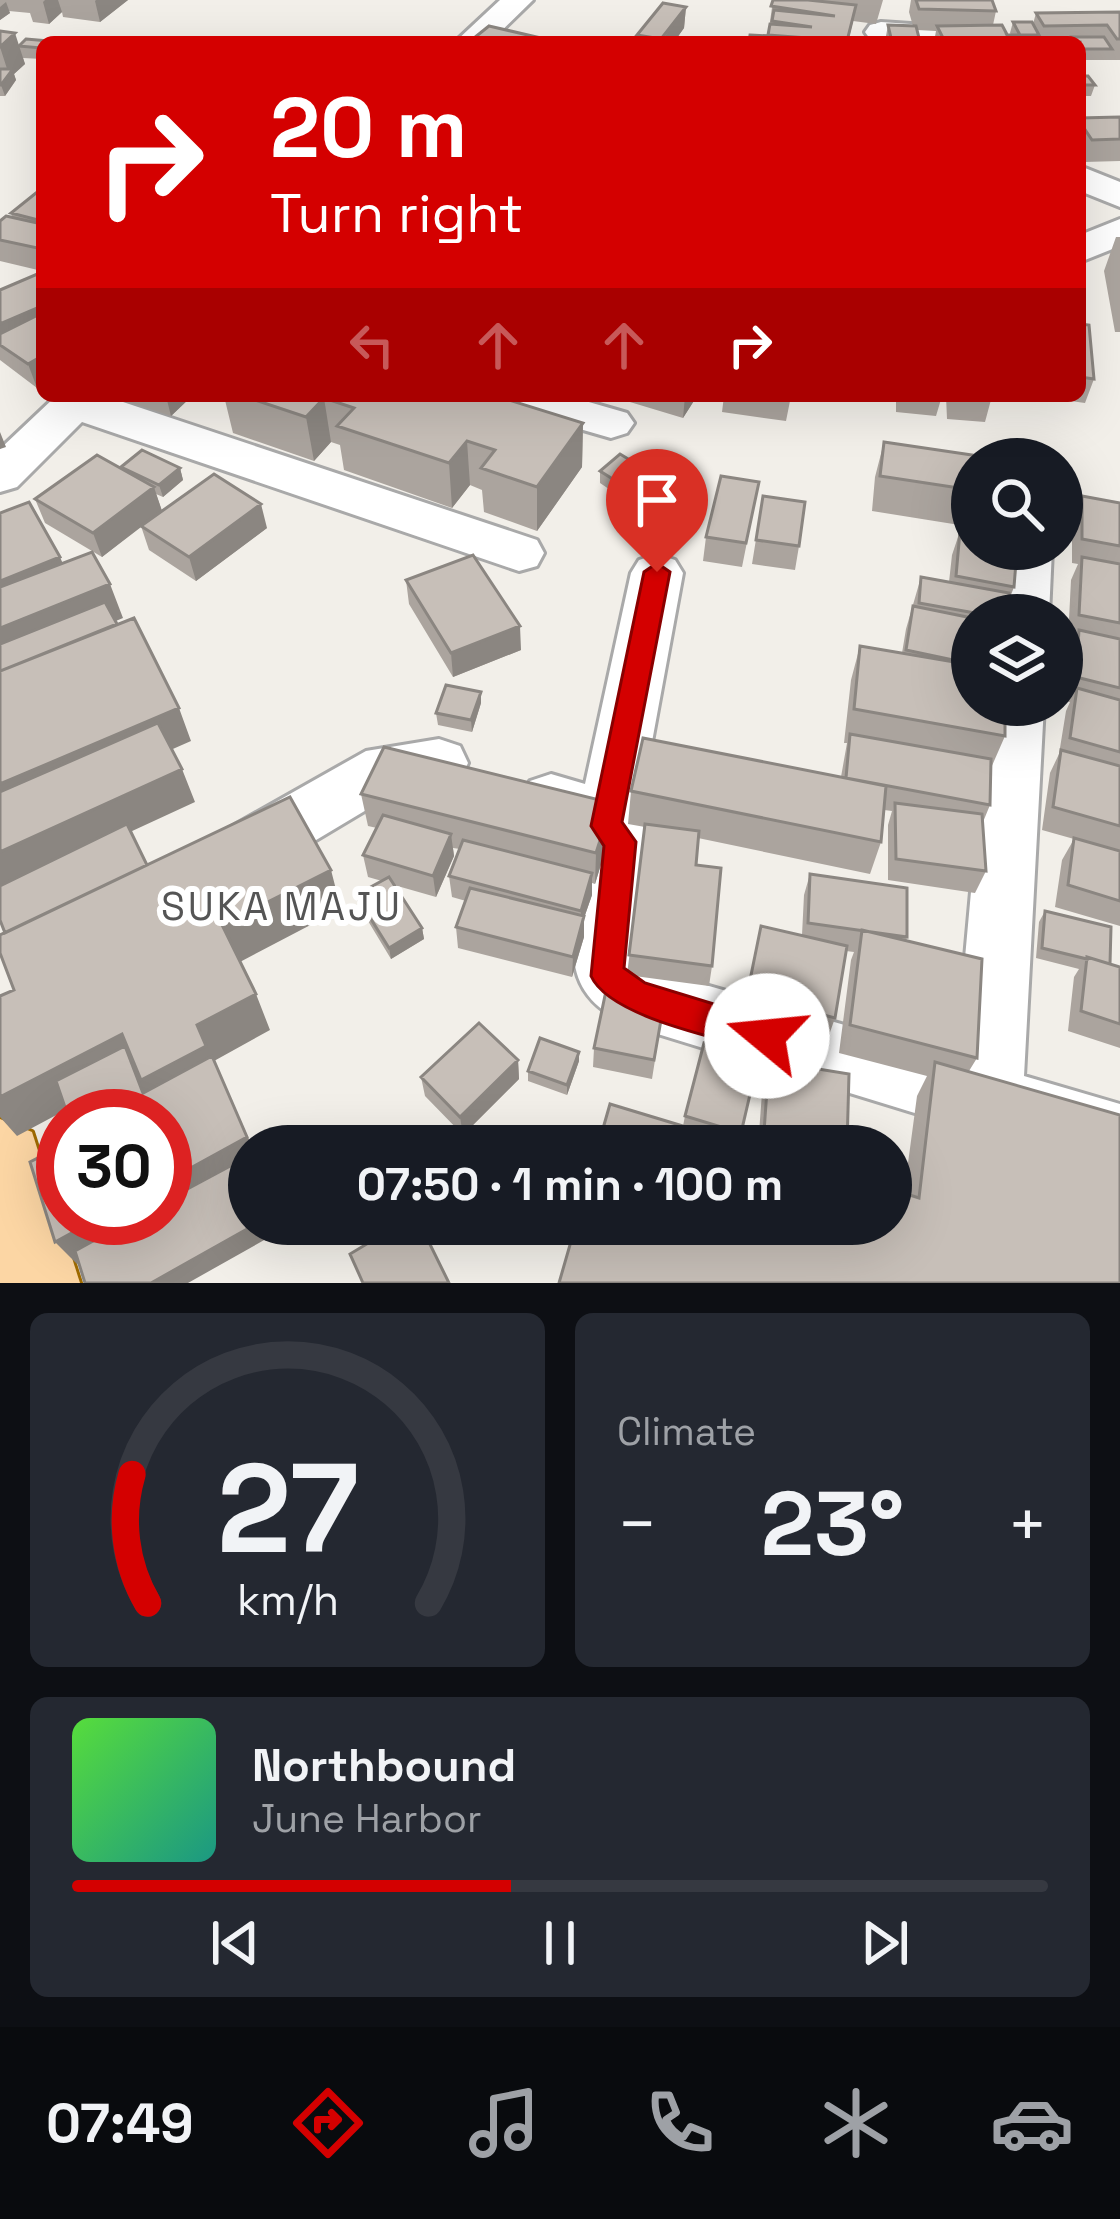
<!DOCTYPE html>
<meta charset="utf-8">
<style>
:root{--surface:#171b24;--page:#242831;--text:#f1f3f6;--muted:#9ea1a6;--line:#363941;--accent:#d40000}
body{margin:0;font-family:"Space Grotesk",sans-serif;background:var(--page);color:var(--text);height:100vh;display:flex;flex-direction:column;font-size:45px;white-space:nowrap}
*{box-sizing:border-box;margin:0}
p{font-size:39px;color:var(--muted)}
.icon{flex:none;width:66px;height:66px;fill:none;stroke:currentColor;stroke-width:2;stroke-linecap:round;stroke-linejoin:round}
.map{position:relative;height:1283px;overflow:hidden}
.drawer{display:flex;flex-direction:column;gap:30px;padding:30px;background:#0d0f14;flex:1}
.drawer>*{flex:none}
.top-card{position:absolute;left:36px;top:36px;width:1050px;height:366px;border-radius:18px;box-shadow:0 12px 48px #0002;background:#d40000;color:#fff;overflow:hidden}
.tools{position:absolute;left:951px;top:438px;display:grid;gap:24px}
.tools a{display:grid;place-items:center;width:132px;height:132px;border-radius:50%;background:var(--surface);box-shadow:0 12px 48px #0002;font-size:60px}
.speed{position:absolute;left:36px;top:1089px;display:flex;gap:24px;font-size:60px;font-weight:700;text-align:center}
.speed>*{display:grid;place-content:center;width:156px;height:156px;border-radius:50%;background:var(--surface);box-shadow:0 12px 48px #0002;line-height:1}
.speed .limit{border:18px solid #d22;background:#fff;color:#111}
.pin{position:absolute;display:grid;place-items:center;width:102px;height:102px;color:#fff;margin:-123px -51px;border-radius:50% 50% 50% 0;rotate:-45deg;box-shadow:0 0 12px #0007}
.pin .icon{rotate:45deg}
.me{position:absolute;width:132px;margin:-66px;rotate:287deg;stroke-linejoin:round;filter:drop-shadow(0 0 9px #0008)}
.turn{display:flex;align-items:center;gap:42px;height:252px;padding:0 36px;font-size:54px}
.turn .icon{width:156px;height:156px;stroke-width:2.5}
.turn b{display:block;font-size:84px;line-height:102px}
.lanes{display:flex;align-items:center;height:114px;padding:0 36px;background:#0003;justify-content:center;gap:60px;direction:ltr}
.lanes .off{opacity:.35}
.big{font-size:90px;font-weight:700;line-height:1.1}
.drawer .card{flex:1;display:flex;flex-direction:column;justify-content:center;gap:18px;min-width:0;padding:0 42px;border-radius:18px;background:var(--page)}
.drawer .dial{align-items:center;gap:0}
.dial svg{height:312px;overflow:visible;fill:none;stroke:var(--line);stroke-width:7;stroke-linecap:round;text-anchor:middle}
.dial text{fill:var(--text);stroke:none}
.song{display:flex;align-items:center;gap:36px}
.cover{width:144px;height:144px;border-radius:18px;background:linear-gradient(135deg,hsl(110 70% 55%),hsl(170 70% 35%))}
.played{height:12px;border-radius:6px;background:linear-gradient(90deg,var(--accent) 45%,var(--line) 45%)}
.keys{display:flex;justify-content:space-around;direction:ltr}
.heat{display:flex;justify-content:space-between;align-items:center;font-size:66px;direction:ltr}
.drawer .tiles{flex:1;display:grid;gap:30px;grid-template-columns:1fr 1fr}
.card:last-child{grid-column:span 2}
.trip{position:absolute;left:228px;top:1125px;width:684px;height:120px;border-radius:60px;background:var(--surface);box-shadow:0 12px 48px #0002;font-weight:700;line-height:120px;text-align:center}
.menu{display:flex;height:192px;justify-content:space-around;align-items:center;background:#090b0e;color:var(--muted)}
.menu .icon{width:84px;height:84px}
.menu .selected{color:var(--accent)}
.menu b{font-size:54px;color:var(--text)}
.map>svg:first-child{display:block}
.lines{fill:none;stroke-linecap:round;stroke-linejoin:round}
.minor-casing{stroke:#a9a9a9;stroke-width:6}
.major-casing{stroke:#a06b00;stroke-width:6}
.minor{fill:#fff;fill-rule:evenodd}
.major{fill:#fcd6a4;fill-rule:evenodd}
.wall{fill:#aba49e}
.shaded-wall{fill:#8b8681}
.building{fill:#c7bfb8;stroke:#8b8681;stroke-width:3}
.route{fill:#d40000;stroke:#8a0000;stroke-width:3}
.labels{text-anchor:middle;stroke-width:12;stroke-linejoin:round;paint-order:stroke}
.quarter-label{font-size:39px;letter-spacing:3px;fill:#555;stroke:#fff}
</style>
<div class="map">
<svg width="1120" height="1283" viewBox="0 0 1120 1283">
<rect width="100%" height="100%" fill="#f2efe9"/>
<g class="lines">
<defs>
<path id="minor" d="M500 0H533L490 42H455Z
M881 22 940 26 956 36 952 42 870 39 865 32 870 25Z
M1080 166 1120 182V207L1080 191Z
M1120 219V246L1080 262V235Z
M56 396H105L537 540 544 553 537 566 519 571 82 422 17 487 0 492V449Z
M493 396H568L627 413 634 423 627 433 611 438 500 406Z
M1002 549H1052L1049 615H995Z
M657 554 675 560 683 573 638 818 652 842 639 960 653 970 956 1057 988 705H1044L1024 1076 1120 1104V1176L635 1027C544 992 578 926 589 849L574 832 530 817 521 799 530 781 551 774 585 784 631 573 639 560Z
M439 739 460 746 468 763 460 780 398 791 261 873 239 881 217 873 208 854 217 835 366 751Z"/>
<path id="major" d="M0 1119 32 1132 80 1283H0Z"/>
</defs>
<use href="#minor" class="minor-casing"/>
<use href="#major" class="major-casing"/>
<use href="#minor" class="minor"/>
<use href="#major" class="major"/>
</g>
<path class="wall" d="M0 0H128L100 22 63 17 62 12 49 24 33 22 30 13 9 11 10 13 0 20Z
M773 0H883L876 24 853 21 848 42H749L768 36Z
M911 0H992L996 11 993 25 1007 35H1011L1010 33 1013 22 1033 24 1036 13 1120 12V60H1080V42H934L936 31 917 30 920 42H887L886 36 888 25 913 26 909 12Z
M686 7 684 28 674 42H637V35Z
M0 31 20 46 42 42V59L23 58 25 64 14 74 16 80 5 96H0Z
M1080 76 1095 85 1091 96H1080Z
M1120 117V161L1084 162 1080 156V118Z
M42 187V271L0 261V221L12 217 11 213 40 194 39 190Z
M1116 237H1120V332H1115L1104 271Z
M42 272V385L37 388 0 360V290Z
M1080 324 1094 379 1085 403 1049 398V396H1080Z
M127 396H192L171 416 129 402Z
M224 396H496L583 423 582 467 537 531 484 512 482 490 470 485 452 508 344 470 340 445 331 442 314 461 233 433Z
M610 396H697L683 418Z
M724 396H791L786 421 722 412Z
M844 396H878L877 401Z
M896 396H942L936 416 896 412Z
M946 396H992L985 422 947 419Z
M884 442 972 459V549L1014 587 1009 600V615H972V705L1005 736 991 768 990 805 983 822 986 871 975 893 888 880V825L892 811 884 810 881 842 870 874 698 838 696 865 712 966 709 986 627 975 645 827 628 824 631 791 841 777 847 743H844L851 680 860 646 902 653 906 629 921 577 949 582 952 555 960 531 971 533 972 527 872 511 875 477Z
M180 468 183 480 163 497 156 494 162 511 267 528 196 581 149 550 141 526 102 557 45 523 35 499 121 469Z
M600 471 660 491 637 508 600 483Z
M759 482 742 567 703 561 706 537Z
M763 496 799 546 795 570 752 564Z
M1082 496 1120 503V926L1055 907 1062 860 1074 839 1042 830 1050 773 1059 754 1066 711 1070 702 1065 701 1068 653 1074 640 1068 639 1071 580 1078 564 1072 563V520Z
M406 580 521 650 453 677 409 604Z
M481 703 472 732 438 725 436 713Z
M361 794 610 835 595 884 592 883V895L584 918V937L572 977 458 948 456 927 466 901 452 897 449 876 460 849 453 848 454 856 436 897 394 885 422 928 424 939 391 959 359 906 356 895 382 881 368 877 363 855 377 828 368 826Z
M810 874 907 937 906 941 977 1058 969 1071 1120 1283 904 1193 917 1096 927 1076 839 1053 851 960 854 952 846 951 835 1018 828 1038 742 1015 761 926 802 935 804 895Z
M1045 911 1110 964 1120 967V1048L1068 1031 1074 977 1079 969 1036 958 1039 922Z
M665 997 652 1079 593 1067 594 1048Z
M579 1052V1061L567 1095 528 1081V1071Z
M518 1060 519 1079 463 1135 425 1096 421 1077Z
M758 1060 739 1143 683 1126 685 1116Z
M769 1061 847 1146H758L763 1080Z"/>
<path class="shaded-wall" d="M45 0H58L62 12 49 24 43 2Z
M96 0H128L100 22 95 1Z
M6 2 10 13 0 20V7Z
M686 7 684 28 674 42H661Z
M15 33 25 64 14 74 16 80 5 96 1 85 9 75 0 47Z
M42 306V333L0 345V324Z
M42 356V385L37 388 28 364Z
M166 396H192L171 416Z
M685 396H697L683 418Z
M324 398 331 442 314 461 306 417Z
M583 423 582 467 537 531V487Z
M0 432 6 447 0 449Z
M467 441 470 485 452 508 449 463Z
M180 468 183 480 163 497 159 485Z
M661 479 660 491 637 508 638 495Z
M154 487 162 511 102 557 93 533Z
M261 504 267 528 196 581 189 557Z
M60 557 75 592 0 623V581Z
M110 584 123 618 0 669V628Z
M520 626 521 650 453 677 451 653Z
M481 692V703L472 732 471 720Z
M179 708 191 741 0 825V784Z
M182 769 195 802 0 892V852Z
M612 803 610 835 595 884 596 853Z
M451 834 454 856 436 897 433 876Z
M331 870 341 909 238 963 222 925Z
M592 873V895L584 918V937L572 977 573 957 580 930 581 911Z
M422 928 424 939 391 959 389 948Z
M256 994 270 1030 214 1061 252 1146H249V1167L165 1214V1182L143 1093 135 1073 17 1136 0 1117V1097L122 1034 197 1025Z
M579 1052V1061L567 1095V1085Z
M518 1060 519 1079 463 1135 460 1117Z
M99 1218H158L77 1264 55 1242Z
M256 1224H280L282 1230 188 1283H151Z"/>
<path class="building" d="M773 0H808L856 5 847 41 768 35 770 24 812 27 772 21 774 10 835 16 771 6Z
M916 0H992L996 11 919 9Z
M663 3 686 7 661 39 637 35Z
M1120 12V39H1117L1107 25 1044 26 1036 13Z
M1013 22H1032L1039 35H1021L1025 42H1011L1007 35H1020Z
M888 25 916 26 920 42H892Z
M1002 25 1011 42H945L937 26Z
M489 26 558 42H469Z
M0 31 15 33 0 47Z
M750 35 772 36V42H749Z
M1072 37H1104L1112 49H1080V42H1075Z
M26 39 49 41 42 42 41 48 19 46Z
M0 69H13L1 85H0Z
M1080 76H1088L1095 85H1080Z
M1120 117V139L1092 140 1080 122V118Z
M36 193 42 195V221L11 213Z
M6 216 42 224V249L0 240V221Z
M42 272V306L0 324V290Z
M42 313V356L28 364 0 345V334Z
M1080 324 1089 325 1094 379 1080 377Z
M243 396H496L583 423 537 487 481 468 495 450 467 441 449 463 337 426 354 408 324 398 306 417Z
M884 442 999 459H972V490L880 476Z
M142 450 180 468 159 485 121 467Z
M620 454 661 479 638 495 600 471Z
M97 455 154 487 93 533 35 499Z
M214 474 261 504 189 557 141 526Z
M721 476 759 482 746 543 706 537Z
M763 496 805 502 799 546 756 540Z
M1082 496 1120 503V546L1082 539Z
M29 502 60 557 0 581V513Z
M960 531 972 533V549H1017L1014 587 956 576Z
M92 552 110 584 0 628V587Z
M473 555 520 626 451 653 406 580Z
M1082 557 1120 564V623L1079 615Z
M921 577 1009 593V615H986L919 603Z
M105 602 117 624 0 671V644Z
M913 606 972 618V664L906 650Z
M134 618 179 708 0 784V671Z
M1079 630 1120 639V688L1076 677Z
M860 646 972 665V705H1005V736L854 709Z
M446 685 481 692 471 720 436 713Z
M1077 688 1120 700V752L1070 738Z
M158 723 182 769 0 852V792Z
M850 734 991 759 990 805 846 778Z
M643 738 886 786 881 842 631 791Z
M384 747 612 803 596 853 361 794Z
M1061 750 1120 766V826L1053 807Z
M290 797 331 870 222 925 256 994 197 1025 206 1046 141 1080 122 1034 0 1097V996L14 990 0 953V935Z
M895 803 982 814 986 871 896 859Z
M383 815 451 834 433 876 363 855Z
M127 824 147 865 5 933 0 920V886Z
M645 824 699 831 696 865 721 868 712 966 629 955Z
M1074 838 1120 851V901L1068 885Z
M463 840 592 873 581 911 449 876Z
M810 874 907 888V937L808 923Z
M389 877 422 928 389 948 356 895Z
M470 888 584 916 573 957 456 927Z
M1045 911 1111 927 1110 964 1087 957V959L1042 948Z
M761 926 847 946 835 1018 747 995Z
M862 930 982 959 977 1058 850 1025Z
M1087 957 1120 967V1024L1081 1011Z
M607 986 665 997 654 1060 594 1048Z
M479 1023 518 1060 460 1117 421 1077Z
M540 1038 579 1052 567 1085 528 1071Z
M704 1043 758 1060 741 1133 685 1116Z
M125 1046 143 1093 212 1056 247 1137 165 1182V1116H68L56 1081Z
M769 1061 849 1074 847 1146 764 1132Z
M935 1062 1120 1115V1283H559L576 1224H891V1189L919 1198Z
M610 1104 749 1146H598Z
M63 1145V1218H99L55 1242 30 1162Z
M249 1156V1224H256L151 1283H85L75 1251 135 1218H165V1201Z
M400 1224H420L449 1283H363L350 1254Z"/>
<path class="route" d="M657 563 670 572 622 822 636 842 624 968 645 983 779 1024 784 1036 779 1047 767 1052C723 1039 610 1018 591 976L604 846 591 826 644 572Z"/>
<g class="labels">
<g class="quarter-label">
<text x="282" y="920">SUKA MAJU</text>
</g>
</g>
</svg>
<div class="tools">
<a><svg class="icon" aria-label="search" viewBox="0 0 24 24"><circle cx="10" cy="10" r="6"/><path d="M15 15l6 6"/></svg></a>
<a><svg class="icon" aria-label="layers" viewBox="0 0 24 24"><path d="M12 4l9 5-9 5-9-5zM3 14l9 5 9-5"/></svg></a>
</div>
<div class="speed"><div class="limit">30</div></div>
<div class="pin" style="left:657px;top:572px;background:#d93025"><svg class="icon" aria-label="arrive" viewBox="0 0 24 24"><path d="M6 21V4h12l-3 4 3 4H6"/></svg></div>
<svg class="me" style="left:767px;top:1036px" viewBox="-20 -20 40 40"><circle r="19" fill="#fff"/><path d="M0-13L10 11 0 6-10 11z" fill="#d40000"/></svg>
<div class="trip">07:50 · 1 min · 100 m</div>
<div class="top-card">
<div class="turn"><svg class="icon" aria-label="right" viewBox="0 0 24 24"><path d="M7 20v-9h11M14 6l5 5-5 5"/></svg><div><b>20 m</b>Turn right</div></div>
<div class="lanes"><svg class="icon off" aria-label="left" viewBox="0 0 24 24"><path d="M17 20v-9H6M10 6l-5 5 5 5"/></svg><svg class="icon off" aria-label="ahead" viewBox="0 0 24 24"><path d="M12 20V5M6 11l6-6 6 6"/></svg><svg class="icon off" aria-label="ahead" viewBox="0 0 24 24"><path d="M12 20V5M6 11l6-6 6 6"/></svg><svg class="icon" aria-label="right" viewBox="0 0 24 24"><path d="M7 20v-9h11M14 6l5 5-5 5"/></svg></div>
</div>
</div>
<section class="drawer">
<div class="tiles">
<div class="card dial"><svg viewBox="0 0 100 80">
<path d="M14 69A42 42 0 1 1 86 69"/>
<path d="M14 69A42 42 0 0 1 10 36" stroke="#d40000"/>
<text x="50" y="56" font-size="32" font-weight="700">27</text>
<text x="50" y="72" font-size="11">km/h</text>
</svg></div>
<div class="card"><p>Climate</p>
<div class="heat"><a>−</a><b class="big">23°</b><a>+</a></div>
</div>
<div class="card">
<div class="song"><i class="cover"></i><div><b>Northbound</b><p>June Harbor</p></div></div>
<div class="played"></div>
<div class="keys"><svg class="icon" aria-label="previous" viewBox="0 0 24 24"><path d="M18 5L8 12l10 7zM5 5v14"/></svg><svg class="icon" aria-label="pause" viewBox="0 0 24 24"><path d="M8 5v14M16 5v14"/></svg><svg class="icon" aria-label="next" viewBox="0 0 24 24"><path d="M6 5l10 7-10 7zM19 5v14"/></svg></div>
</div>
</div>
</section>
<nav class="menu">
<b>07:49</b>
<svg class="icon selected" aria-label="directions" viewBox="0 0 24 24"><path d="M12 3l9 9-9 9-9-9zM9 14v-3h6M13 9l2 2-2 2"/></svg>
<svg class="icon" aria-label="music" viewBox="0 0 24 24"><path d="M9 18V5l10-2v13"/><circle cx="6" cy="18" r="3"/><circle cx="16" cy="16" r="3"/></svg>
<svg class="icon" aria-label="phone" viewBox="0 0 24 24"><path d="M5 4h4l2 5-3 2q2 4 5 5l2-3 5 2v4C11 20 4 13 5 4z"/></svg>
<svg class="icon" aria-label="climate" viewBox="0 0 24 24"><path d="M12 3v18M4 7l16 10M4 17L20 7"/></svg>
<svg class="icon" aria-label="car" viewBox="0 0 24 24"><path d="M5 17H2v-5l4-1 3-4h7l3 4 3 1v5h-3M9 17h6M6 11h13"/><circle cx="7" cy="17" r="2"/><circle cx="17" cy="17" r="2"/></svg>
</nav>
